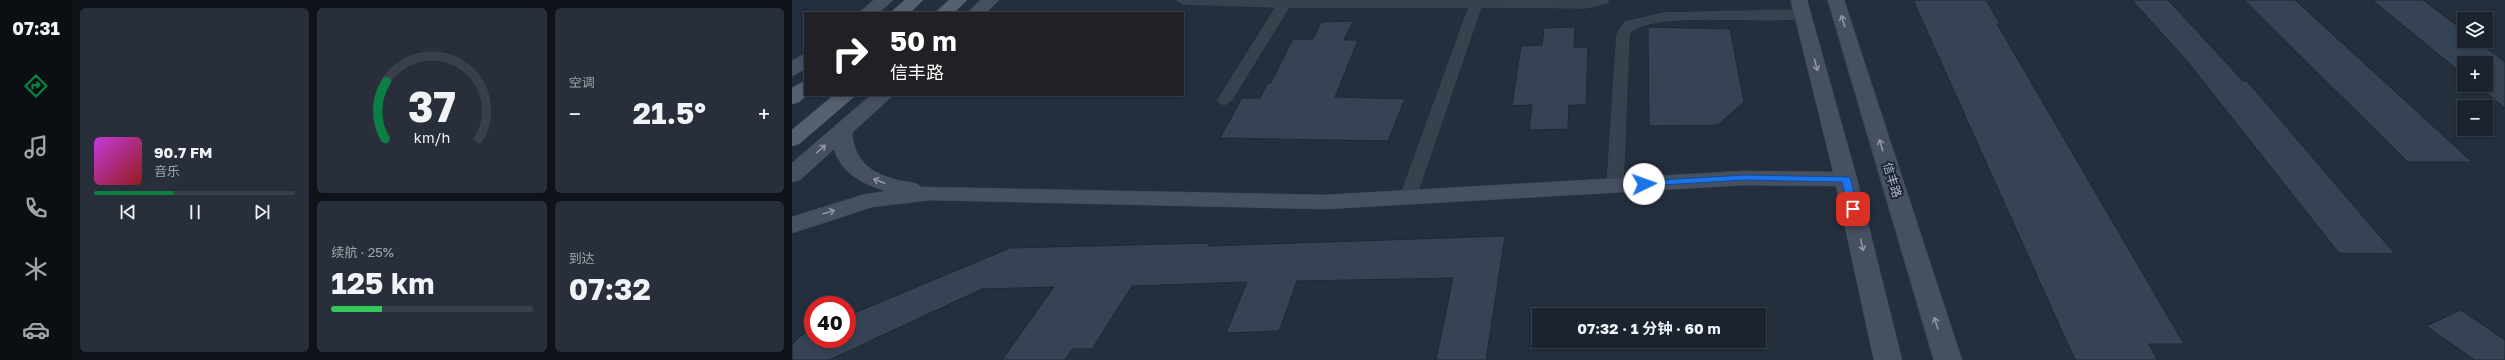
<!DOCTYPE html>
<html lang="zh">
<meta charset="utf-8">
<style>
:root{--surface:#1b232e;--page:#282f3a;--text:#f1f3f6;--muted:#a0a4aa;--line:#39404a;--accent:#0b8043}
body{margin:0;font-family:"Golos Text","Noto Sans SC",sans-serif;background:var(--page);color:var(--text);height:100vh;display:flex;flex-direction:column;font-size:15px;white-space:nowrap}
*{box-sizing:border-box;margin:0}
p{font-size:13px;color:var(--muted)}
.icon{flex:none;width:22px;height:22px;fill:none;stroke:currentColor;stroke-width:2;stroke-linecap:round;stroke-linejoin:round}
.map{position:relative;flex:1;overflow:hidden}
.panel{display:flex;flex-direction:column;gap:8px;padding:8px;background:#0f1319;width:720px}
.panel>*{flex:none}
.guide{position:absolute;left:12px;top:12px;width:380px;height:84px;border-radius:0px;box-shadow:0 2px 6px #0003,0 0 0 1px var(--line);background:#202124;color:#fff;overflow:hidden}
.buttons{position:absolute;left:1665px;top:12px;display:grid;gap:8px}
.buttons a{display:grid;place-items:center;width:36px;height:36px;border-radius:0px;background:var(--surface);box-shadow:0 2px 6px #0003,0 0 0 1px var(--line);font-size:20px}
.speed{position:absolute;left:12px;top:296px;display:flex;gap:8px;font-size:20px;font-weight:700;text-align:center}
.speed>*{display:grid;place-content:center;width:52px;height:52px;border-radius:50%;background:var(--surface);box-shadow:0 2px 6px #0003,0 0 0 1px var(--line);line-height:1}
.speed .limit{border:6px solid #d22;background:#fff;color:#111}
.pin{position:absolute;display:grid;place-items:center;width:34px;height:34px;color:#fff;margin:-17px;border-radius:8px;box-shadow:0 2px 6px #0006}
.me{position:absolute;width:44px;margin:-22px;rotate:87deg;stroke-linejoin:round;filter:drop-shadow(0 0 3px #0008)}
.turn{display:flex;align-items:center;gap:14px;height:84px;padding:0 20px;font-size:18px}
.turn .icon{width:52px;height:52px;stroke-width:2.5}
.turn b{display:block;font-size:28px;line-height:34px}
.big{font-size:30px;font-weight:700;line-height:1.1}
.panel .card{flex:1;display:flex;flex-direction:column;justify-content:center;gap:6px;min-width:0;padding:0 14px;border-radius:6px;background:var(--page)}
.panel .dial{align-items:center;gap:0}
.dial svg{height:104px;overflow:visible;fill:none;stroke:var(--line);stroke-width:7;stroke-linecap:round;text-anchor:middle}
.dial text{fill:var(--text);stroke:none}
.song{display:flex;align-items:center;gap:12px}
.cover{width:48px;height:48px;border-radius:6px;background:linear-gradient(135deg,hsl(290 70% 55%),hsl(0 70% 35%))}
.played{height:4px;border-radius:2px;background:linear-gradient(90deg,var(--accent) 40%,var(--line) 40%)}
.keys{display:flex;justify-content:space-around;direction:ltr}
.heat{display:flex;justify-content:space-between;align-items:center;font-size:22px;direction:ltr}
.charge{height:6px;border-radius:3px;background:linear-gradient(90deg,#34c759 25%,var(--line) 0)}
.panel .tiles{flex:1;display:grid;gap:8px;grid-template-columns:repeat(3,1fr)}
.card:first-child{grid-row:span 2}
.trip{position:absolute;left:740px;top:308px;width:234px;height:40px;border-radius:0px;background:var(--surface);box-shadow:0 2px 6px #0003,0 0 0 1px var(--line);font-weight:700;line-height:40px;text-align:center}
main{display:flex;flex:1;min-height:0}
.menu{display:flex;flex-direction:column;width:72px;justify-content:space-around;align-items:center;background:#0b0e12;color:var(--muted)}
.menu .icon{width:28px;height:28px}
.menu .selected{color:var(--accent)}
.menu b{font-size:18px;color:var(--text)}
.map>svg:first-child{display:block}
.building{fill:#364354;stroke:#1f2835}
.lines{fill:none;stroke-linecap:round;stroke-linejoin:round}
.lane-casing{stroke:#414a57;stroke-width:1}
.secondary-casing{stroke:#414a57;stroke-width:1}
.primary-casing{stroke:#414a57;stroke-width:1}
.lane{fill:#38414e;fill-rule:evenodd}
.secondary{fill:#465061;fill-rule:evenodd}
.primary{fill:#56606e;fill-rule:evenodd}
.oneway{stroke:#8e96a5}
.route{fill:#1a73e8;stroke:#114b97}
.labels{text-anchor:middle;stroke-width:4;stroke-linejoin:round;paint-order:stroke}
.street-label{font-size:12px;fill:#b4bcc9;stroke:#1d2633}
</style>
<main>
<nav class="menu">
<b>07:31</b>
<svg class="icon selected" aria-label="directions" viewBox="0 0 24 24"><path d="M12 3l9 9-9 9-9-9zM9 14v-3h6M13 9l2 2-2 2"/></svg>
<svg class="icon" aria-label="music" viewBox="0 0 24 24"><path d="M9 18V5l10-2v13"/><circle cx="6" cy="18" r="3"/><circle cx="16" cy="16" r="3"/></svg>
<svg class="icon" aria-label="phone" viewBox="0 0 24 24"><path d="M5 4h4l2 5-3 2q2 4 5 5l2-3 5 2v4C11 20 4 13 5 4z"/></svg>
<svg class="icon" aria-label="climate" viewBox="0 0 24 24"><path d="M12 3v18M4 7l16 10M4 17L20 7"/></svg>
<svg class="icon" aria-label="car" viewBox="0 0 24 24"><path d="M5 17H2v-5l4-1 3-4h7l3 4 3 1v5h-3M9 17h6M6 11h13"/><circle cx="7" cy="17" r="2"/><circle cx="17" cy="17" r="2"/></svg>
</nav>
<section class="panel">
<div class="tiles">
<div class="card">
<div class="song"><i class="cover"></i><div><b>90.7 FM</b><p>音乐</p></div></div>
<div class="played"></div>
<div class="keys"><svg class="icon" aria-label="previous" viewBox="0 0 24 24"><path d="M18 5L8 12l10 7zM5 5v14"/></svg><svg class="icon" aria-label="pause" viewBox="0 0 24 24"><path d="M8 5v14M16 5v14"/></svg><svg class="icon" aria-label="next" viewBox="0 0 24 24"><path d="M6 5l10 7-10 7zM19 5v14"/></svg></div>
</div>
<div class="card dial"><svg viewBox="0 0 100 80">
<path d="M14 69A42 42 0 1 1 86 69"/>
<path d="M14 69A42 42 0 0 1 15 25" stroke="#0b8043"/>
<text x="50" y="56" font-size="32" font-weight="700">37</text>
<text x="50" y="72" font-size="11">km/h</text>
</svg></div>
<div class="card"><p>空调</p>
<div class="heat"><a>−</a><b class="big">21.5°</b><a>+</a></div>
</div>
<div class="card"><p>续航 · 25%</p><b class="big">125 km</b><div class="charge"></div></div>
<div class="card"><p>到达</p><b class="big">07:32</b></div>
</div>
</section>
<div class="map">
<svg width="1713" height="360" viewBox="0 0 1713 360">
<rect width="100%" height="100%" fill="#242f3e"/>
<path class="building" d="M1121 0H1194L1208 24H1205L1392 344H1357L1365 360H1283Z
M1340 0H1376L1451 81H1455L1603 254 1547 253 1395 61Z
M1452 0H1503L1680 162H1616Z
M1580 0H1631L1672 31V41H1685L1713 62V108L1685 85H1694V63H1672V75Z
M561 21 552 40H566L543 97 613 99 596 141 428 138 450 98H468L476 83H479L501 39H521L529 22Z
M783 27 782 47H796L794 105H777L776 129 737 130 740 105 720 106 729 46 750 45 752 28Z
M856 27 938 29 952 102 926 125 857 126Z
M713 236 694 360H644L661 278 505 281 487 331 434 333 455 282 340 286 300 349H280L273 360H210L262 287 190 289 37 360H0V345L8 336 21 330V339H55V316L218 248 417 243 416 246Z
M1669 310 1713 340V360H1683L1634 326Z"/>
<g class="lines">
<defs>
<path id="lane" d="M385 0H817L815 3 794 8 689 7 624 197 622 201H610L608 197 677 7H497L439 101 432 105 425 101 484 7 391 4Z
M1011 10 1017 14 1015 17C979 26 858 8 837 34L831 185 829 189H817L815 185 825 34 833 22 872 13Z"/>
<path id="secondary" d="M82 0H101L87 13H67Z
M189 0H207L194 13H175Z
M999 0H1015L1065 179 1110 360H1082L1044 186 953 185 533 209 138 200 80 207 0 233V217L70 195 94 191C71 184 50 174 42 149L8 180 0 182V163L79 95H101L60 133C63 163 80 174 109 181 115 182 125 182 129 187L533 195 953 171 1041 172Z
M1036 0H1052L1170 360H1142Z
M13 54V69L0 76V61Z"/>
<path id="primary" d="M113 0H131L118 13H98Z
M157 0H175L162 13H143Z
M13 81V95H15L7 102 0 104V88Z
M42 95H64L7 144 0 146V130Z"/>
</defs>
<use href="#lane" class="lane-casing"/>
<use href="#secondary" class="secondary-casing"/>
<use href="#primary" class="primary-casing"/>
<use href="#lane" class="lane"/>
<use href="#secondary" class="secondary"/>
<use href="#primary" class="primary"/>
</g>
<defs><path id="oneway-shaft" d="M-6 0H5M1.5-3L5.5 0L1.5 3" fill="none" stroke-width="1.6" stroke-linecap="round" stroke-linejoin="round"/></defs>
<g class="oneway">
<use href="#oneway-shaft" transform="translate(1051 21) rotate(-107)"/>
<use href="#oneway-shaft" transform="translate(1024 65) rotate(75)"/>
<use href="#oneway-shaft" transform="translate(1089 145) rotate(-107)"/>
<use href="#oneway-shaft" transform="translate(29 149) rotate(-41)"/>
<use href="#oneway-shaft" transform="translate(87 181) rotate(-159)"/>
<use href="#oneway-shaft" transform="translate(37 212) rotate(-17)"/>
<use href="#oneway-shaft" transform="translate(1070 245) rotate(77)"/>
<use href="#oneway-shaft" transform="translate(1144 323) rotate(-107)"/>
</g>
<path class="route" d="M953 175 1058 177 1066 209 1061 212 1057 209 1050 182 953 180 852 186 847 184 852 181Z"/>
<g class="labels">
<g class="street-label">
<text transform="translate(1100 180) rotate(73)" y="4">信丰路</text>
</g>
</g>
</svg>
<div class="buttons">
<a><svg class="icon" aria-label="layers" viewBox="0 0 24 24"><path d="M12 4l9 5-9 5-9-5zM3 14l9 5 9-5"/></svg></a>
<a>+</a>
<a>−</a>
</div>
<div class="speed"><div class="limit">40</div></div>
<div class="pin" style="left:1061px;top:209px;background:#d93025"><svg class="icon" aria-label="arrive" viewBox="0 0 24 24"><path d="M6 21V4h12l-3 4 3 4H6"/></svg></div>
<svg class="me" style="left:852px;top:184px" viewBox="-20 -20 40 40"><circle r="19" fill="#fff"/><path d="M0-13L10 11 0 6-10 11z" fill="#1a73e8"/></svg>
<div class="trip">07:32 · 1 分钟 · 60 m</div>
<div class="guide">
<div class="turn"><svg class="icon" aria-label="right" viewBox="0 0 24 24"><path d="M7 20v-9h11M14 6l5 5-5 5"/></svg><div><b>50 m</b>信丰路</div></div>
</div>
</div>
</main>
